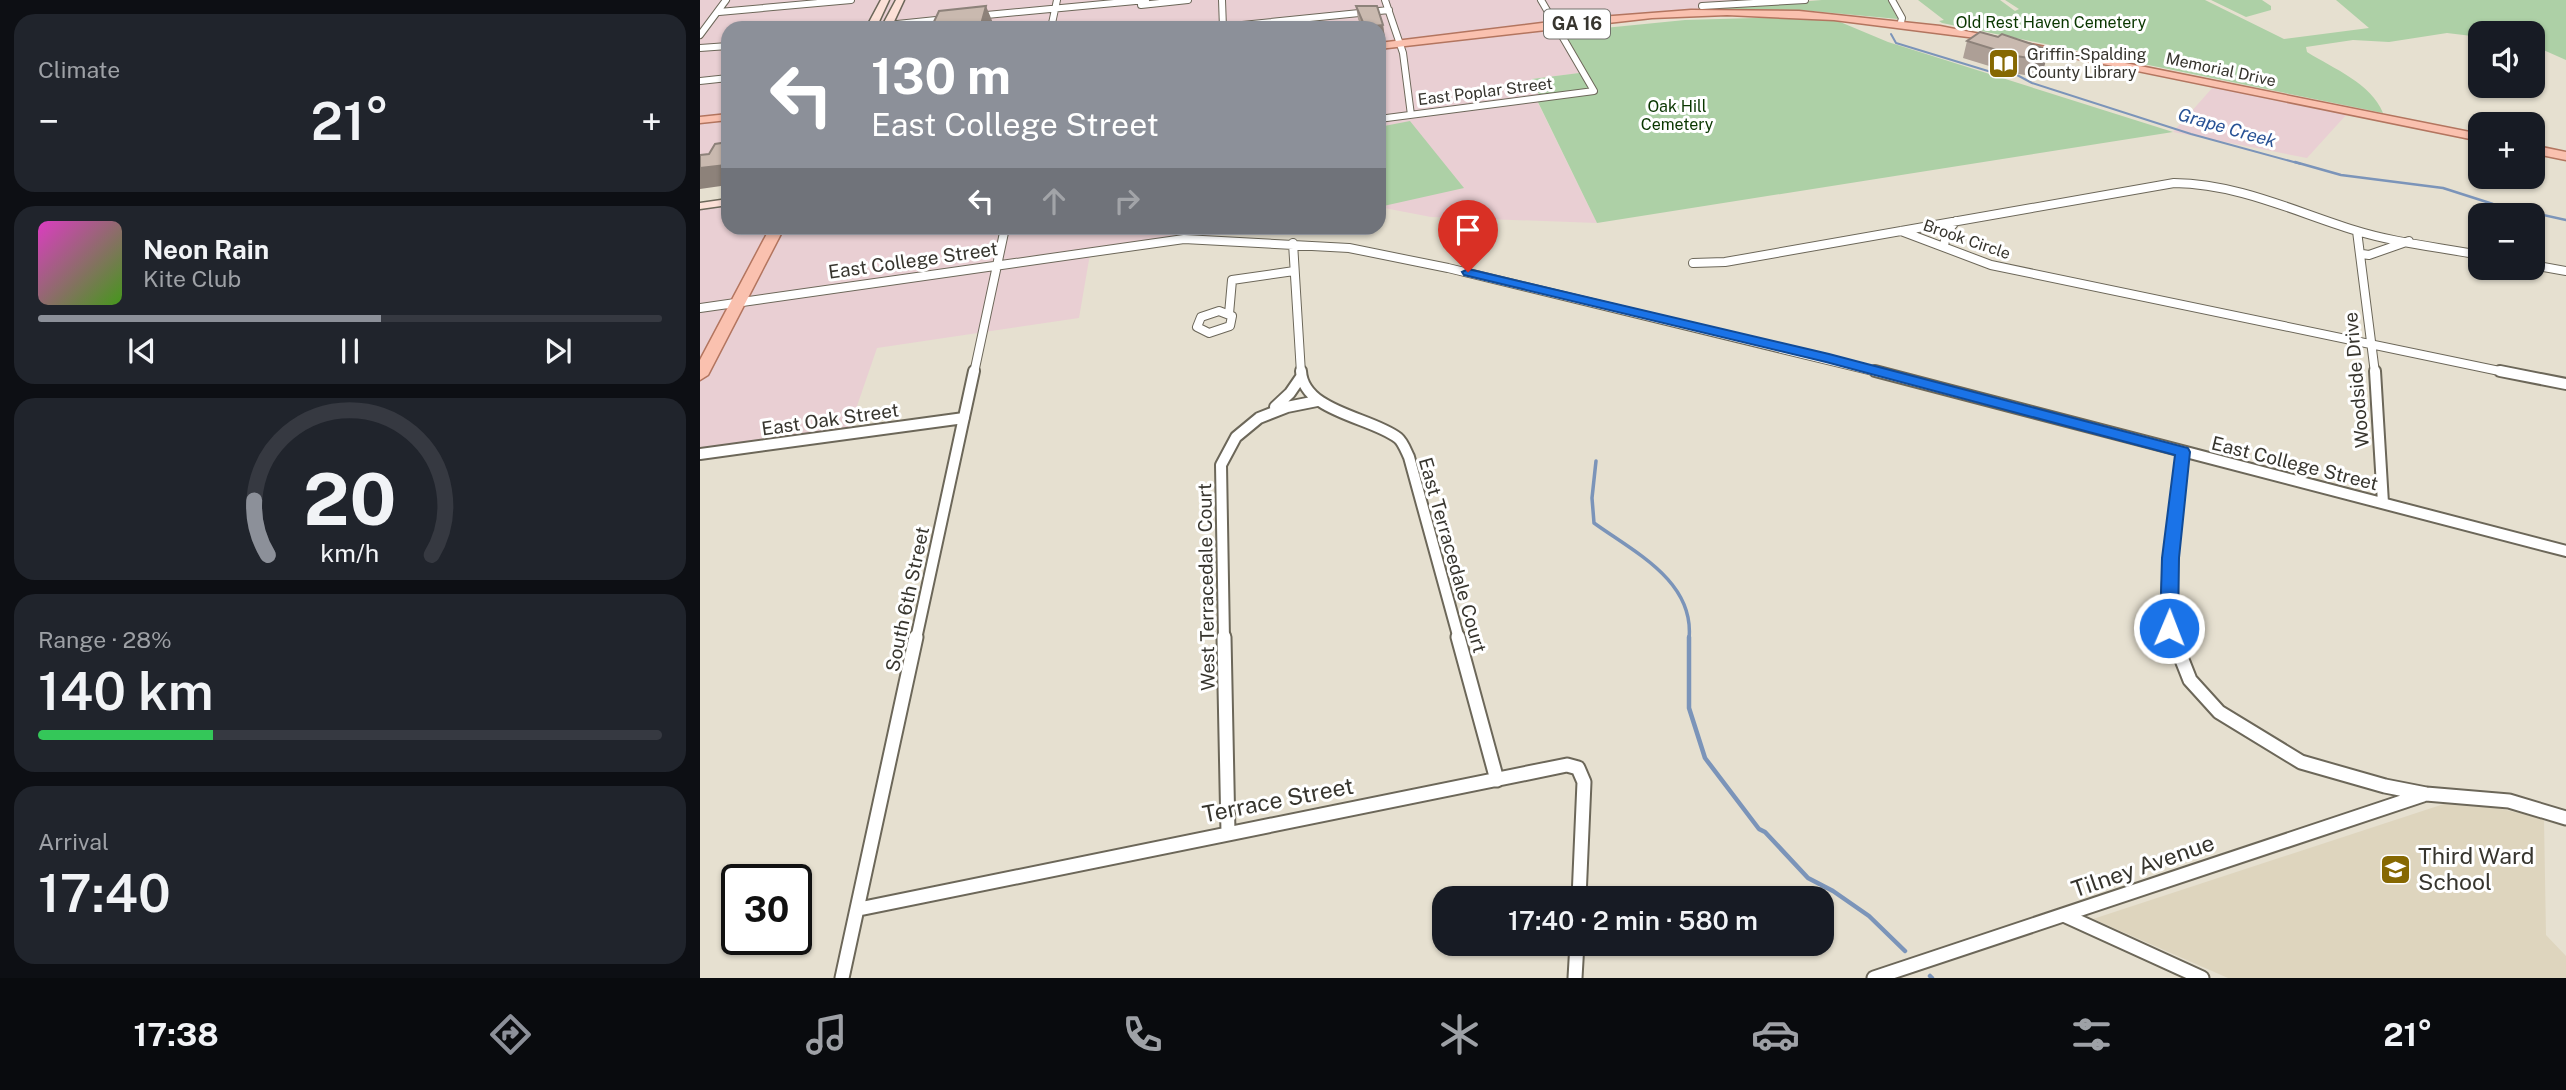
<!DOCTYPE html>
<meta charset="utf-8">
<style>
:root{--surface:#171b24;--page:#20242c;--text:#f1f3f6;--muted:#9ea1a6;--line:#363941;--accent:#8c9099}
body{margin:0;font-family:"Public Sans",sans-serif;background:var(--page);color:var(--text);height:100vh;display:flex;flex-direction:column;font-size:26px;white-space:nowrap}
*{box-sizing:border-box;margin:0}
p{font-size:23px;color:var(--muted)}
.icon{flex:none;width:38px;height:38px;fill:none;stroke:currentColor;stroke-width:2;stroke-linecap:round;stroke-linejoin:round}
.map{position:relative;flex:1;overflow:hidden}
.side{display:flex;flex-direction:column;gap:14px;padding:14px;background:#0d0f14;width:700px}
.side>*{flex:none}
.hud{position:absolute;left:21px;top:21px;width:665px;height:214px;border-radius:21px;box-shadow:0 2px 5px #0004;background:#8c9099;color:#fff;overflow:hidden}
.controls{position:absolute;left:1768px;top:21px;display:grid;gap:14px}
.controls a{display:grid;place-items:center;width:77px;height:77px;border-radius:14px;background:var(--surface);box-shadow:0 2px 5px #0004;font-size:35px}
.speed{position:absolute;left:21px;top:864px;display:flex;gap:14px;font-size:35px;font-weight:700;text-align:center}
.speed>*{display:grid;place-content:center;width:91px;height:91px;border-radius:50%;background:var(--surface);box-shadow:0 2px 5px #0004;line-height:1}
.speed .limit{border:4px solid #111;border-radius:10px;background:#fff;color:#111}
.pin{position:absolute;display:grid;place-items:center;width:60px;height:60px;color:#fff;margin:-72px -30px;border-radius:50% 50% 50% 0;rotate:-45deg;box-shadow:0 0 7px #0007}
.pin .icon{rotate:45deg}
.me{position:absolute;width:77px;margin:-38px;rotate:1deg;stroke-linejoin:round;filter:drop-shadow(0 0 5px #0008)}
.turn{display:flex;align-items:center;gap:24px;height:147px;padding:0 35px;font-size:32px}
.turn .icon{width:91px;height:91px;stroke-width:2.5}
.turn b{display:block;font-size:49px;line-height:60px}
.lanes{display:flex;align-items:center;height:66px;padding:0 35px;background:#0003;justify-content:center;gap:35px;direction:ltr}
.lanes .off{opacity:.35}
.big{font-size:52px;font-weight:600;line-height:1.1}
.side .widget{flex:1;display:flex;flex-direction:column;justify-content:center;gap:10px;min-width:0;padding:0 24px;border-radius:21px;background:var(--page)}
.side .dial{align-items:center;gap:0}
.dial svg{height:182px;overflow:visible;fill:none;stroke:var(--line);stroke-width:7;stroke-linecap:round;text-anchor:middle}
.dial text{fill:var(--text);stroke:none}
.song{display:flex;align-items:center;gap:21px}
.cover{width:84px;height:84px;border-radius:10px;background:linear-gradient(135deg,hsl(310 70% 55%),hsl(100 70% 35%))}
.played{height:7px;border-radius:4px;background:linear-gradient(90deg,var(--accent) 55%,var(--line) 55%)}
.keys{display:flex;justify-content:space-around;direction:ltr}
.heat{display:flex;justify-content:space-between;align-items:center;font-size:38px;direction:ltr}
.charge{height:10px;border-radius:5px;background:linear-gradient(90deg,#34c759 28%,var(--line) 0)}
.trip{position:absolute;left:732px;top:886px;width:402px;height:70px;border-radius:21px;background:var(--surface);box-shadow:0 2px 5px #0004;font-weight:600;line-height:70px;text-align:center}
.tabs{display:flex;height:112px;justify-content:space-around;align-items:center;background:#090b0e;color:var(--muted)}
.tabs .icon{width:49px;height:49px}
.tabs .active{color:var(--accent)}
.tabs b{font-size:32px;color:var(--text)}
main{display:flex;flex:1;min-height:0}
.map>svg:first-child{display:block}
.commercial{fill:#e9cfd3}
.built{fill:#ded5be}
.green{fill:#add0a6}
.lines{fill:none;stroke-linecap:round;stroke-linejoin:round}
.stream-far3{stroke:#7b94b9;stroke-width:2}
.stream-far2{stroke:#7b94b9;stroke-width:2.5}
.stream-far1{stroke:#7b94b9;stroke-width:3.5}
.stream{stroke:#7b94b9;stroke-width:4.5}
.street-far3-casing{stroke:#6c6759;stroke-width:8}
.street-far2-casing{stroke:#6c6759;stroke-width:10}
.street-far1-casing{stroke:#6c6759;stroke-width:14}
.street-casing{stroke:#6c6759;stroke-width:17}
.secondary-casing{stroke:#6c6759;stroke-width:3}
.primary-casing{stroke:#b3755f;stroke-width:3}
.street-far3{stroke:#fff;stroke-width:6}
.street-far2{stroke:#fff;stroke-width:8}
.street-far1{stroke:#fff;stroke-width:10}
.street{stroke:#fff;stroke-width:13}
.secondary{fill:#fce0d7;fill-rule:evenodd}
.primary{fill:#fac1af;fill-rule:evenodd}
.wall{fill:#ad9f96}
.shaded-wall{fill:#8d827a}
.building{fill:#c9b9af;stroke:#8d827a;stroke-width:2}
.route{fill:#1a73e8;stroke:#114b97;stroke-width:2}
.labels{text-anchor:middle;stroke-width:6;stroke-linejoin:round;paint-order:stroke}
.far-park-label{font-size:16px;fill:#0a3700;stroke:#fff}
.far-poi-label{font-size:16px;fill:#37352e;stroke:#fff;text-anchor:start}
.far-street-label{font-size:16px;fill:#37352e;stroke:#fff}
.shield{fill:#fff;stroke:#73726d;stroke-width:2}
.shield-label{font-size:18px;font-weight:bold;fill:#37352e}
.far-water-label{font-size:18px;font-style:italic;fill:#285295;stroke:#fff}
.street-label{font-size:19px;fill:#37352e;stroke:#fff}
.near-street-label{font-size:23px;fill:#37352e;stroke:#fff}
.near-poi-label{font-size:23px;fill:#37352e;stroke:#fff;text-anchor:start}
</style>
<main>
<section class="side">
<div class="widget"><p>Climate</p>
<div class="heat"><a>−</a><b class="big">21°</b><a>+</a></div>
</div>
<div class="widget">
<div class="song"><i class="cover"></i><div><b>Neon Rain</b><p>Kite Club</p></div></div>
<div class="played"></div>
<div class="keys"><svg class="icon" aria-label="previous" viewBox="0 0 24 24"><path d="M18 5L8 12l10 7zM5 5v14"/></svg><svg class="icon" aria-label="pause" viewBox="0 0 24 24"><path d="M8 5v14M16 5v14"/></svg><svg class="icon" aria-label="next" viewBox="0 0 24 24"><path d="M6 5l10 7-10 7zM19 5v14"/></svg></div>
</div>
<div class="widget dial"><svg viewBox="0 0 100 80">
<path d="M14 69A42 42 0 1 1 86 69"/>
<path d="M14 69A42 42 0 0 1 8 45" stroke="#8c9099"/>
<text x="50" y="56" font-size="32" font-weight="700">20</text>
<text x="50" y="72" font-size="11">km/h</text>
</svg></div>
<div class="widget"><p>Range · 28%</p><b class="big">140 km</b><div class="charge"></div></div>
<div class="widget"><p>Arrival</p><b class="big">17:40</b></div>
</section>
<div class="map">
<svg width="1866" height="978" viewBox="0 0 1866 978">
<rect width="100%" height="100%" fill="#e6e0d0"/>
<path class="commercial" d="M0 0H1089L859 24 888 72 832 79 841 100 837 101 897 223 731 217 679 207V28H28V149L0 162Z
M1514 86 1647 114 1607 158 1473 132Z
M28 205V228H510V237L390 254 379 318 177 348 147 435 0 454V208Z"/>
<path class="built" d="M1759 799 1844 819 1846 935 1866 956V978H1528L1393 919Z"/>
<path class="green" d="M1122 0H1188L1198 19 1101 10 1010 9Z
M1218 0H1300L1315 11 1319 9 1305 0H1505L1584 39 1669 28 1636 0H1866V60L1832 45V33H1780V37L1747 33 1689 42 1653 40 1606 47 1607 52C1634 69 1671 83 1683 113L1242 23 1239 21 1244 20Z
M1511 0H1562L1571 6V10L1546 17Z
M1093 17 1133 19 1188 42 1473 132 897 223 837 100 841 99 832 79 887 72 864 32 985 20Z
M710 121 764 188 679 207V127Z"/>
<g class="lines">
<path class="stream-far3" d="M1191 34 1196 43 1288 71 1317 75 1332 83 1491 134 1601 164"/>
<path class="stream-far2" d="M1595 162 1641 175 1743 188 1793 204 1866 220"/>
<path class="stream-far1" d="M896 461 892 498 894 523C934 552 995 581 989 639"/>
<path class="stream" d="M989 637V708L1005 758 1059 829 1065 832 1108 878 1133 891 1169 916 1205 951
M1230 976 1232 978"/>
<defs>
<path id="street-far3" d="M522 0 523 28
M685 0 703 53 711 115
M1192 0 1202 18 1201 22
M441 5 488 0
M1002 6 1105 0
M19 12 151 0
M276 16 446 0
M158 28 246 19
M351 28 357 0
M512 28 689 10
M0 35 26 0
M0 48 28 46
M0 81 28 78
M679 119 894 91 841 0"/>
<path id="street-far2" d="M1201 231 1291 265 1809 373
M1657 231 1675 373
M593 243 601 373
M1244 247 1246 233 1256 221
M1662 254 1669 255 1709 241
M993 263 1025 262 1474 183C1539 184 1593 211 1654 230 1695 243 1738 247 1780 255
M1832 265 1866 271
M0 308 484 239 649 248 748 268 1181 373
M519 311 532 316 530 326 509 333 497 327 501 317Z
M529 314 532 280 594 271
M274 373 305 228"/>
<path id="street-far1" d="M601 371C603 412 671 417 698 438 703 442 706 451 709 457L759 639
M1175 371 1866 551
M1675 371 1683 503
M1800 371 1866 384
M575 407 590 393 601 377
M0 454 264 418
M216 639 274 371
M524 639 521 465 536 437 559 418 587 407 617 401
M1473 639C1458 602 1478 495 1483 452"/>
<path id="street" d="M524 637 528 833
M758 637 797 780
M1473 637 1490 680 1519 712 1601 762 1685 786 1726 794 1809 801 1866 818
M159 909 867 765 878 768 884 782 879 898
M1366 916 1502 978
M142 978 216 637
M875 978 877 943
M1174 978 1723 795"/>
<path id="secondary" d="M181 0H189L176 28H166Z
M196 0H204L191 28H181Z
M28 199V205L0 209V203Z"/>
<path id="primary" d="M991 10 1099 11 1240 26 1780 134V141L1276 38 1134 20 1027 15 952 18 679 49V43L874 19Z
M28 114V120L0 123V117Z
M1832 145 1866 152V160L1832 153Z
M70 228H84L8 375 0 380V360Z"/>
</defs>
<use href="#street-far3" class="street-far3-casing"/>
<use href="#street-far2" class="street-far2-casing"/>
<use href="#street-far1" class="street-far1-casing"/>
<use href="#street" class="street-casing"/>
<use href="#secondary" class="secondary-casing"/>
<use href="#primary" class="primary-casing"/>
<use href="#street-far3" class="street-far3"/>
<use href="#street-far2" class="street-far2"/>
<use href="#street-far1" class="street-far1"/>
<use href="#street" class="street"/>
<use href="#secondary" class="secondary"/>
<use href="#primary" class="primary"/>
</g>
<path class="wall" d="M656 6H677L683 25 685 38H679V28H662L658 19Z
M1267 41 1349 50 1344 67 1331 76 1312 73 1263 58Z"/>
<path class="shaded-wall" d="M286 6 293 23 291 28H280Z
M683 25 685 38H679V28H665V27Z
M1349 50 1344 67 1331 76 1336 59Z
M26 165 28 168V185L0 189V168Z"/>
<path class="building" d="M286 6 280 28H231L239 11Z
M656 6H677L683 25 665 27Z
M1280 32 1298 37 1302 34 1349 50 1336 59 1316 56 1267 41Z
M28 142V173L21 174 26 165 0 168V155L9 154 15 144Z"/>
<path class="route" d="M768 269 1129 354 1488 448 1490 452 1479 558 1478 628 1475 633H1463L1460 628 1462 558 1475 455 1126 362 764 275 762 272Z"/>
<defs>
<symbol id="library-square" viewBox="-11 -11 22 22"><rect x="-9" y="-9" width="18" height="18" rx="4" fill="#866802" stroke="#fff"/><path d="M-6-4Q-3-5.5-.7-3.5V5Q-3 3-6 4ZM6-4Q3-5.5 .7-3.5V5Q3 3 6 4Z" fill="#fff"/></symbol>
<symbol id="school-square" viewBox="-11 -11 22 22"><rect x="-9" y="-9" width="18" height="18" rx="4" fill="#866802" stroke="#fff"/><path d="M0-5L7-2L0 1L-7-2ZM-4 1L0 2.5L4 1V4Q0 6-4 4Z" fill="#fff"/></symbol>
</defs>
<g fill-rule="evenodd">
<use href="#library-square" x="1286" y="46" width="35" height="35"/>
<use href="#school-square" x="1678" y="852" width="35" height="35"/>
</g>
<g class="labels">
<g class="far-park-label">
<text x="1351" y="28">Old Rest Haven Cemetery</text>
<text x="977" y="112">Oak Hill<tspan x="977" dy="18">Cemetery</tspan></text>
</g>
<g class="far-poi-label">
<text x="1327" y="60">Griffin-Spalding<tspan x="1327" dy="18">County Library</tspan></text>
</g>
<g class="far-street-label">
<text transform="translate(1521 69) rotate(12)" y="6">Memorial Drive</text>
<text transform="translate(785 91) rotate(-7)" y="6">East Poplar Street</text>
<text transform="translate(1267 239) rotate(19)" y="6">Brook Circle</text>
</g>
<rect class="shield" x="844" y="9.5" width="66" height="29" rx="5"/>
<g class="shield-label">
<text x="877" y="30">GA 16</text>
</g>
<g class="far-water-label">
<text transform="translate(1527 128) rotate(16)" y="6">Grape Creek</text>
</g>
<g class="street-label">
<text transform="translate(213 260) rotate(-8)" y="7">East College Street</text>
<text transform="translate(1656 380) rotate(-95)" y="7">Woodside Drive</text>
<text transform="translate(130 419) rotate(-8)" y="7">East Oak Street</text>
<text transform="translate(1595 463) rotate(14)" y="7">East College Street</text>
<text transform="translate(753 555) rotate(74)" y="7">East Terracedale Court</text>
<text transform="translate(506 587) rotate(-91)" y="7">West Terracedale Court</text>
<text transform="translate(207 599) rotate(-78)" y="7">South 6th Street</text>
</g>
<g class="near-street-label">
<text transform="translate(578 800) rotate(-11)" y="8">Terrace Street</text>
<text transform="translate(1443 866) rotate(-19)" y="8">Tilney Avenue</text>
</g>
<g class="near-poi-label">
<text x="1718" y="864">Third Ward<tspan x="1718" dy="26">School</tspan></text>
</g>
</g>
</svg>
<div class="controls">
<a><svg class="icon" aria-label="sound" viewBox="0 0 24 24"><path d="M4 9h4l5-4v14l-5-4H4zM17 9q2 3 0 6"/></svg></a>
<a>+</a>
<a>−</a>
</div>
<div class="speed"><div class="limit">30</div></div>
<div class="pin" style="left:768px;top:272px;background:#d93025"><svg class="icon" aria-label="arrive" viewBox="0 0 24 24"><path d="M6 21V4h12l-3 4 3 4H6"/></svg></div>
<svg class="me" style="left:1469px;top:628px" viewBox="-20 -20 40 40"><circle r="17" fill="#1a73e8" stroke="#fff" stroke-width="3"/><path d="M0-11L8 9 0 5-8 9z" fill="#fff"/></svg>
<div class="trip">17:40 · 2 min · 580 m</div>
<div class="hud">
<div class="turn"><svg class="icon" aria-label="left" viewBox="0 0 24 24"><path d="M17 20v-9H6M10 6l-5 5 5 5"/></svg><div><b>130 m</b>East College Street</div></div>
<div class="lanes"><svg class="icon" aria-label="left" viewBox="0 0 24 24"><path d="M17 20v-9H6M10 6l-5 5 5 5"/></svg><svg class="icon off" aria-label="ahead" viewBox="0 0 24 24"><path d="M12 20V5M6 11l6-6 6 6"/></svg><svg class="icon off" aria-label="right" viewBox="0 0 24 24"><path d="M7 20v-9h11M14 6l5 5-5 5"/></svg></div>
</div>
</div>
</main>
<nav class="tabs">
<b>17:38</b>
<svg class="icon active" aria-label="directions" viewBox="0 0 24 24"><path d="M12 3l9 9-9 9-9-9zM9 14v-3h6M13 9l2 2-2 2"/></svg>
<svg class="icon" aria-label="music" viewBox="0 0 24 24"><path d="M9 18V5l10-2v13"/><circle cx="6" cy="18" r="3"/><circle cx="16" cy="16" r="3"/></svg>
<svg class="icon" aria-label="phone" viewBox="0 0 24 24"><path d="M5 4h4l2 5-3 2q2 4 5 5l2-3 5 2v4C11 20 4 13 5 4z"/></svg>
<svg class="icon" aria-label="climate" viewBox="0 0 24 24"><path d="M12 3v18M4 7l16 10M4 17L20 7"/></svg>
<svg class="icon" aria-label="car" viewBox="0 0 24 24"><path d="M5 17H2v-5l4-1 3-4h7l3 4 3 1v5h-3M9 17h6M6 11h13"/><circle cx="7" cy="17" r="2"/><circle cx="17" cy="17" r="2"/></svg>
<svg class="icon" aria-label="filters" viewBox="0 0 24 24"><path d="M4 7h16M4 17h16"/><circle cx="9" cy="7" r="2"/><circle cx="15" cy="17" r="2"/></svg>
<b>21°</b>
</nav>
